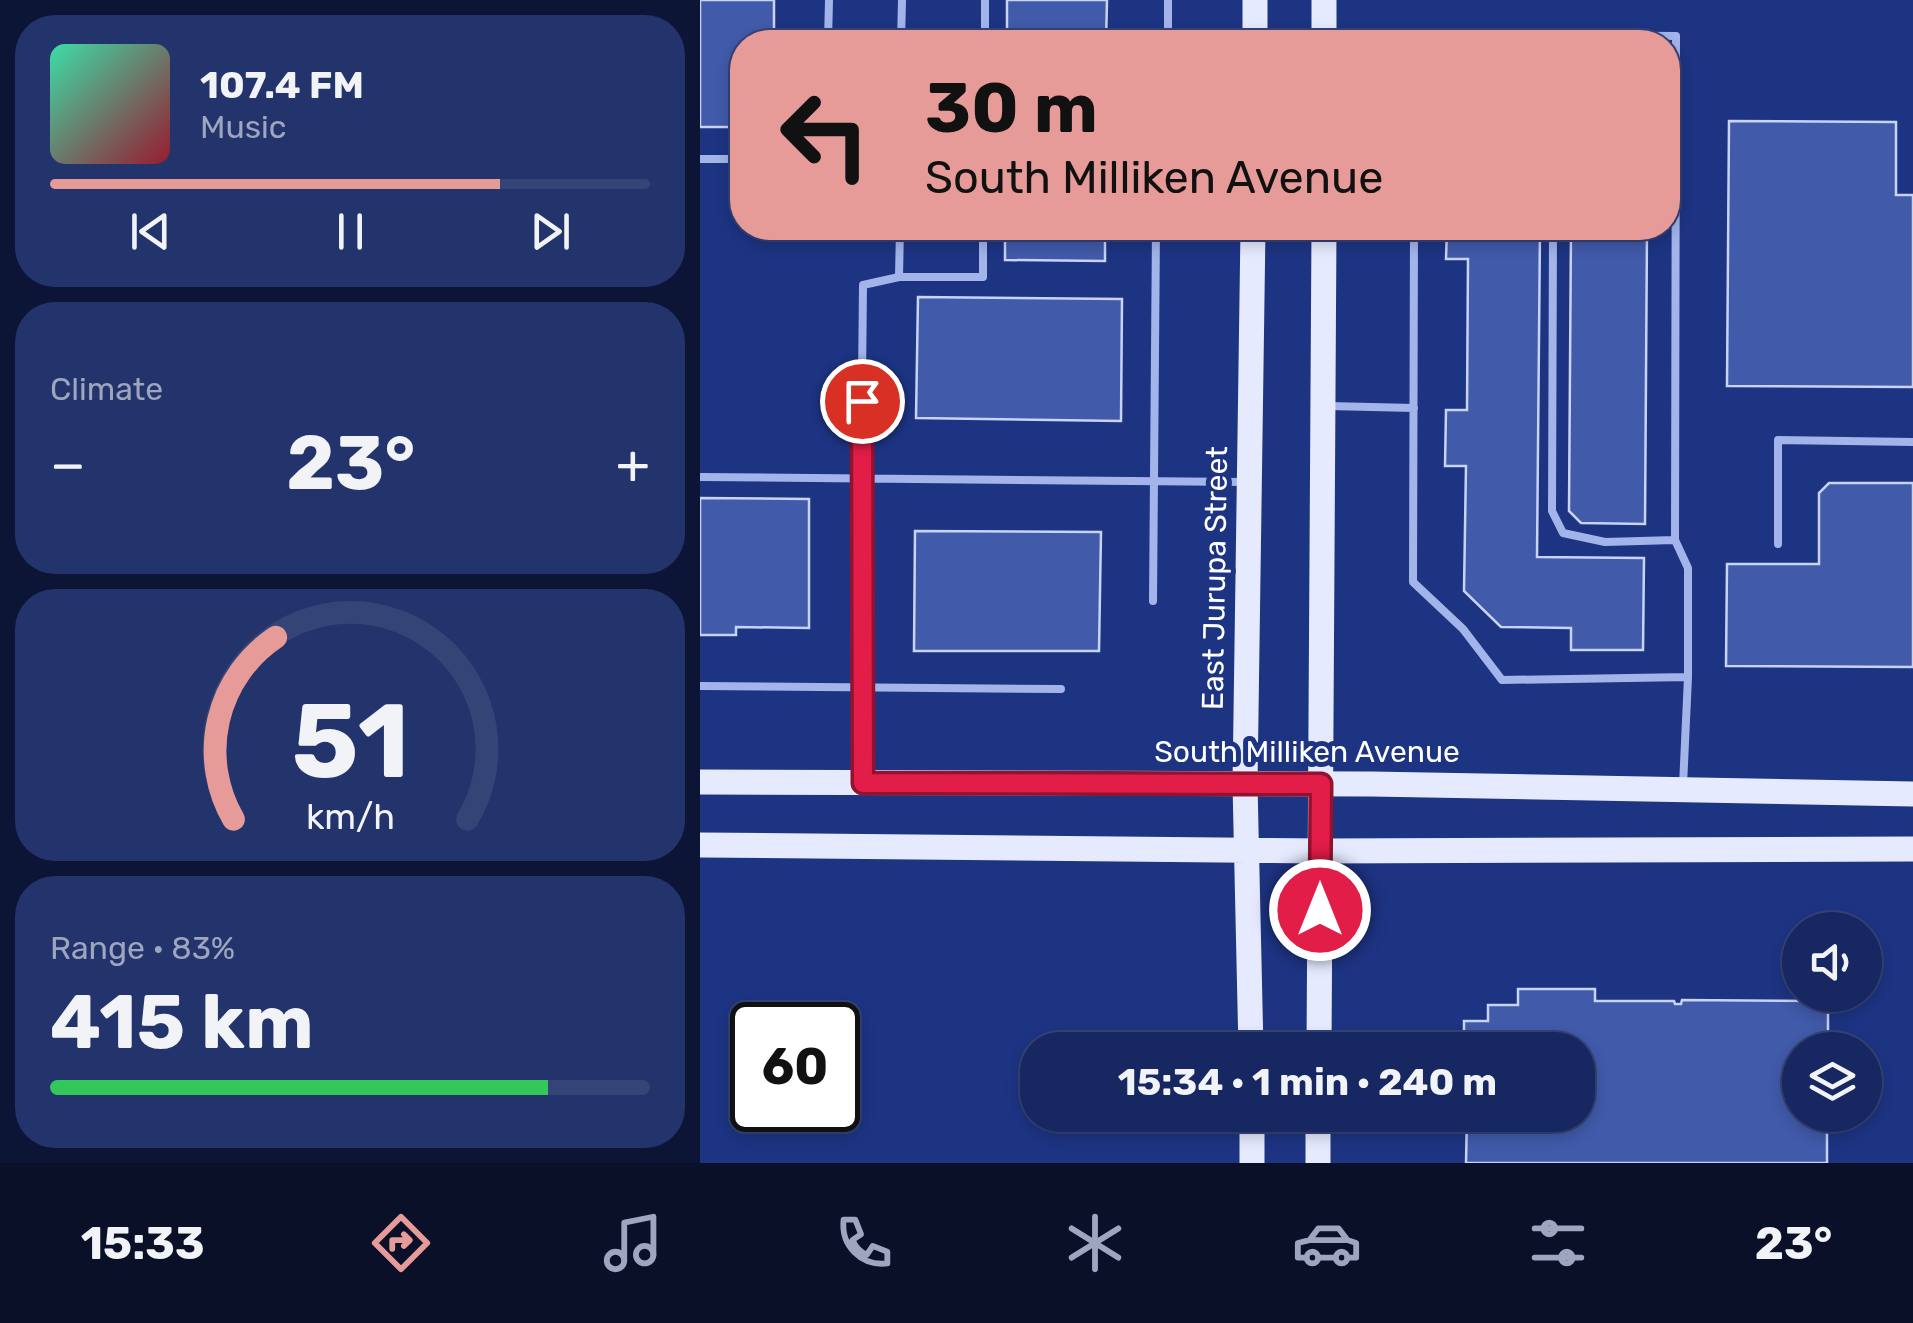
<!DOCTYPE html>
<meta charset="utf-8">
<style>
:root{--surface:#162762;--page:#23336b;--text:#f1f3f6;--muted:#9ea5be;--line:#354477;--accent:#e69b98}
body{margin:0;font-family:Rubik,sans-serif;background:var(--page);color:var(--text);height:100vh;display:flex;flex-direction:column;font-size:38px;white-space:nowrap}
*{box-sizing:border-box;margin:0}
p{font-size:32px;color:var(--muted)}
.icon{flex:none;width:55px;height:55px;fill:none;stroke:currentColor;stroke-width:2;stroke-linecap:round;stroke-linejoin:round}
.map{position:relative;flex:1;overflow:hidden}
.panel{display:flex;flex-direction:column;gap:15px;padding:15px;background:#0c1536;width:700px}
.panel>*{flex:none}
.guide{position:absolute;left:30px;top:30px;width:950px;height:210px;border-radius:40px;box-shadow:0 5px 15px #0003,0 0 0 2px var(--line);background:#e69b98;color:#111;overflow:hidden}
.buttons{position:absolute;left:1082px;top:912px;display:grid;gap:20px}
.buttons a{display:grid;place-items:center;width:100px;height:100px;border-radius:50%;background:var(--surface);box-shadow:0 5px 15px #0003,0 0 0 2px var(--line);font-size:50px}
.speed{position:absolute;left:30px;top:1002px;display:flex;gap:20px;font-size:50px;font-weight:700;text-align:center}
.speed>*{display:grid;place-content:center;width:130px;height:130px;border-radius:50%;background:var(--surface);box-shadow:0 5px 15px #0003,0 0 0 2px var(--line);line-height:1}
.speed .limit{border:5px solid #111;border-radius:15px;background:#fff;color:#111}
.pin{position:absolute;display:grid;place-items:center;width:85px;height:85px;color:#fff;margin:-42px;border:5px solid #fff;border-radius:50%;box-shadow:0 2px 10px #0007}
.me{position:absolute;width:110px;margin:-55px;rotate:0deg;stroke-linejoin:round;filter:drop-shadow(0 0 8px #0008)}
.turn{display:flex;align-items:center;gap:35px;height:210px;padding:0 30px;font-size:45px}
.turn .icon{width:130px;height:130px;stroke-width:2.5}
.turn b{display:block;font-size:70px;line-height:85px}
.big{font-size:75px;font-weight:700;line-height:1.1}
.panel .tile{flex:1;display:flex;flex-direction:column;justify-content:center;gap:15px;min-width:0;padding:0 35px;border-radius:40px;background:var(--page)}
.panel .dial{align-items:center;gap:0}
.dial svg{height:260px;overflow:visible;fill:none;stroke:var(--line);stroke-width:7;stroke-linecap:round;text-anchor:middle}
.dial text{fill:var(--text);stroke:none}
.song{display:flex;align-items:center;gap:30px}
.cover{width:120px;height:120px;border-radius:15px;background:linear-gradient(135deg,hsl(160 70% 55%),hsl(350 70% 35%))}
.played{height:10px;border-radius:5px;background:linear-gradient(90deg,var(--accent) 75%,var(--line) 75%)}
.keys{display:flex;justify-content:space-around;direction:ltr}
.heat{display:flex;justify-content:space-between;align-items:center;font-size:55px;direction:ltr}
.charge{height:15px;border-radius:8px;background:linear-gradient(90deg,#34c759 83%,var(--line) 0)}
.trip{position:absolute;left:320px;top:1032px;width:575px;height:100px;border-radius:40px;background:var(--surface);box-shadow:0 5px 15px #0003,0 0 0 2px var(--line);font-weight:700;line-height:100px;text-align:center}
.tabs{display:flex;height:160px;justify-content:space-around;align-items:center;background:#091027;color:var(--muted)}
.tabs .icon{width:70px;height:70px}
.tabs .current{color:var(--accent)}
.tabs b{font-size:45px;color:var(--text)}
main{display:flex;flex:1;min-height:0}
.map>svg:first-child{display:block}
.building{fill:#415aaa;stroke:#c7d3f7;stroke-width:2.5}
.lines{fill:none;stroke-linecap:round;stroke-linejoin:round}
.service{stroke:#a2b4ea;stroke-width:8}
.primary{stroke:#e6eafe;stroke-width:25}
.route-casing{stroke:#92132f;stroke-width:25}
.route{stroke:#e11d48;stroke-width:18}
.labels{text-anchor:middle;stroke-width:10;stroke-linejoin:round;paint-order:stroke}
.street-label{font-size:30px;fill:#fff;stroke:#1d3483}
</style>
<main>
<section class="panel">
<div class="tile">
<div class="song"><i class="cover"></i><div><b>107.4 FM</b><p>Music</p></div></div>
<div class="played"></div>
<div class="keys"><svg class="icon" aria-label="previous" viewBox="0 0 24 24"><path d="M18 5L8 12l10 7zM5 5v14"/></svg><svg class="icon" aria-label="pause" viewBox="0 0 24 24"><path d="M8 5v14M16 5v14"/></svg><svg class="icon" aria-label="next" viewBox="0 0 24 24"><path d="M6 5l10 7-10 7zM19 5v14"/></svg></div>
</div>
<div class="tile"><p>Climate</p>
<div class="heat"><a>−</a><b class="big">23°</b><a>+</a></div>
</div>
<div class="tile dial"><svg viewBox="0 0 100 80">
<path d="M14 69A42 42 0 1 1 86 69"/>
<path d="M14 69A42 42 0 0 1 27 13" stroke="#e69b98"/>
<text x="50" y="56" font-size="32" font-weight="700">51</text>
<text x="50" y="72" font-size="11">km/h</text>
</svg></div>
<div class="tile"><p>Range · 83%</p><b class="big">415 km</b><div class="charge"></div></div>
</section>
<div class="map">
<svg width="1213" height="1163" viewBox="0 0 1213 1163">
<rect width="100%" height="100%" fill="#1d3483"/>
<path class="building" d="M0 0H74V42H42V127H0Z
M307 0H407L406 42H307Z
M1029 121 1196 122V195H1213V387L1027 386Z
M305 228H405V261L305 260Z
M747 228H840L837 557 944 558 943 650H871V628L801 627 764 591 766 466H745L746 410H767L768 259H746Z
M871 228H947L945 524 881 523 869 511Z
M218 297 422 299 421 421 216 418Z
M1129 483H1213V667L1026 666 1027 564H1119V493Z
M0 498 109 499V628L36 627V635H0Z
M215 531 401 532 399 651H214Z
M818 989H895V1001H974L975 1004H981L982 1000 1128 1001V1050H1100V1115H1127V1163H766L767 1115H878V1050H764V1021H788V1005H818Z"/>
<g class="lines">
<path class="service" d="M628 33 976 36 975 540 988 568V677L983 786
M128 42 129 0
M201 42 202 0
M285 42V0
M468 42V0
M0 159H42
M714 228 713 582 763 629 802 680 988 677
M853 228 852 511 863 533 905 542 975 540
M199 277 200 228
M628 406 714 408
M0 477 545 482
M1078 544V440L1213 442
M453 601 456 228
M0 686 361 689
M163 778 161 478 163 285 199 277H283V228"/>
<path class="primary" d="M555 42V0
M624 42V0
M0 782 671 784 1213 794
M0 845 620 851 1213 849
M551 1050 545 784 553 228
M619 1050 624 228
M552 1115V1163
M618 1163V1115"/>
</g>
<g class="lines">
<defs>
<path id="route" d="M162 401 163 783 621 784 620 910"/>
</defs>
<use href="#route" class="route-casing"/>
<use href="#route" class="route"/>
</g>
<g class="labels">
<g class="street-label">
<text transform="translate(515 578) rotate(-89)" y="10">East Jurupa Street</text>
<text x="607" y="762">South Milliken Avenue</text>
</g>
</g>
</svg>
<div class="buttons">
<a><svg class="icon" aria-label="sound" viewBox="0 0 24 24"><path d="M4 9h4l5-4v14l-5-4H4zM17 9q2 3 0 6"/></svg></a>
<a><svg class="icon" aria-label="layers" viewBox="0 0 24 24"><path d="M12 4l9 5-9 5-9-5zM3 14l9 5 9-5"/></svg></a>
</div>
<div class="speed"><div class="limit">60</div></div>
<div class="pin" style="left:162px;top:401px;background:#d93025"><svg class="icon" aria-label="arrive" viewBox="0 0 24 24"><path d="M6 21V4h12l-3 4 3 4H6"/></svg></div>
<svg class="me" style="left:620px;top:910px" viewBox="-20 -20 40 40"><circle r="17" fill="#e11d48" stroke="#fff" stroke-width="3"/><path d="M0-11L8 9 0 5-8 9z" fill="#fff"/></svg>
<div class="trip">15:34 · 1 min · 240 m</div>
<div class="guide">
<div class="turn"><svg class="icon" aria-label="left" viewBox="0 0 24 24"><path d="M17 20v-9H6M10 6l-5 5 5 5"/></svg><div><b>30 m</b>South Milliken Avenue</div></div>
</div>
</div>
</main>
<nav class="tabs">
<b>15:33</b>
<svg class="icon current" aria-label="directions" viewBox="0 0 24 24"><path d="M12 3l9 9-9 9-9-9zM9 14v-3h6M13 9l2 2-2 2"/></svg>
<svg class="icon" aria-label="music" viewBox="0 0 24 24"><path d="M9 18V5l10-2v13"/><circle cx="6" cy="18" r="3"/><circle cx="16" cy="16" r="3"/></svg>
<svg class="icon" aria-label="phone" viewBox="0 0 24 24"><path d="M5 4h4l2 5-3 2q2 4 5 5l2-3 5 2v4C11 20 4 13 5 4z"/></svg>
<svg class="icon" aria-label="climate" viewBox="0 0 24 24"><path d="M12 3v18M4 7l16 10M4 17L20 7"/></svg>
<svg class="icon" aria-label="car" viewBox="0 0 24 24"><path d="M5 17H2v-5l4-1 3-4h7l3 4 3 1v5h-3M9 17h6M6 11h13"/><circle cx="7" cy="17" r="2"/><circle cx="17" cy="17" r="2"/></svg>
<svg class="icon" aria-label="filters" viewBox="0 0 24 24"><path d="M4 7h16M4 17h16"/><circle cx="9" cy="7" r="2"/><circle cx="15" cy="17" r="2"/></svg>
<b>23°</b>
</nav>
